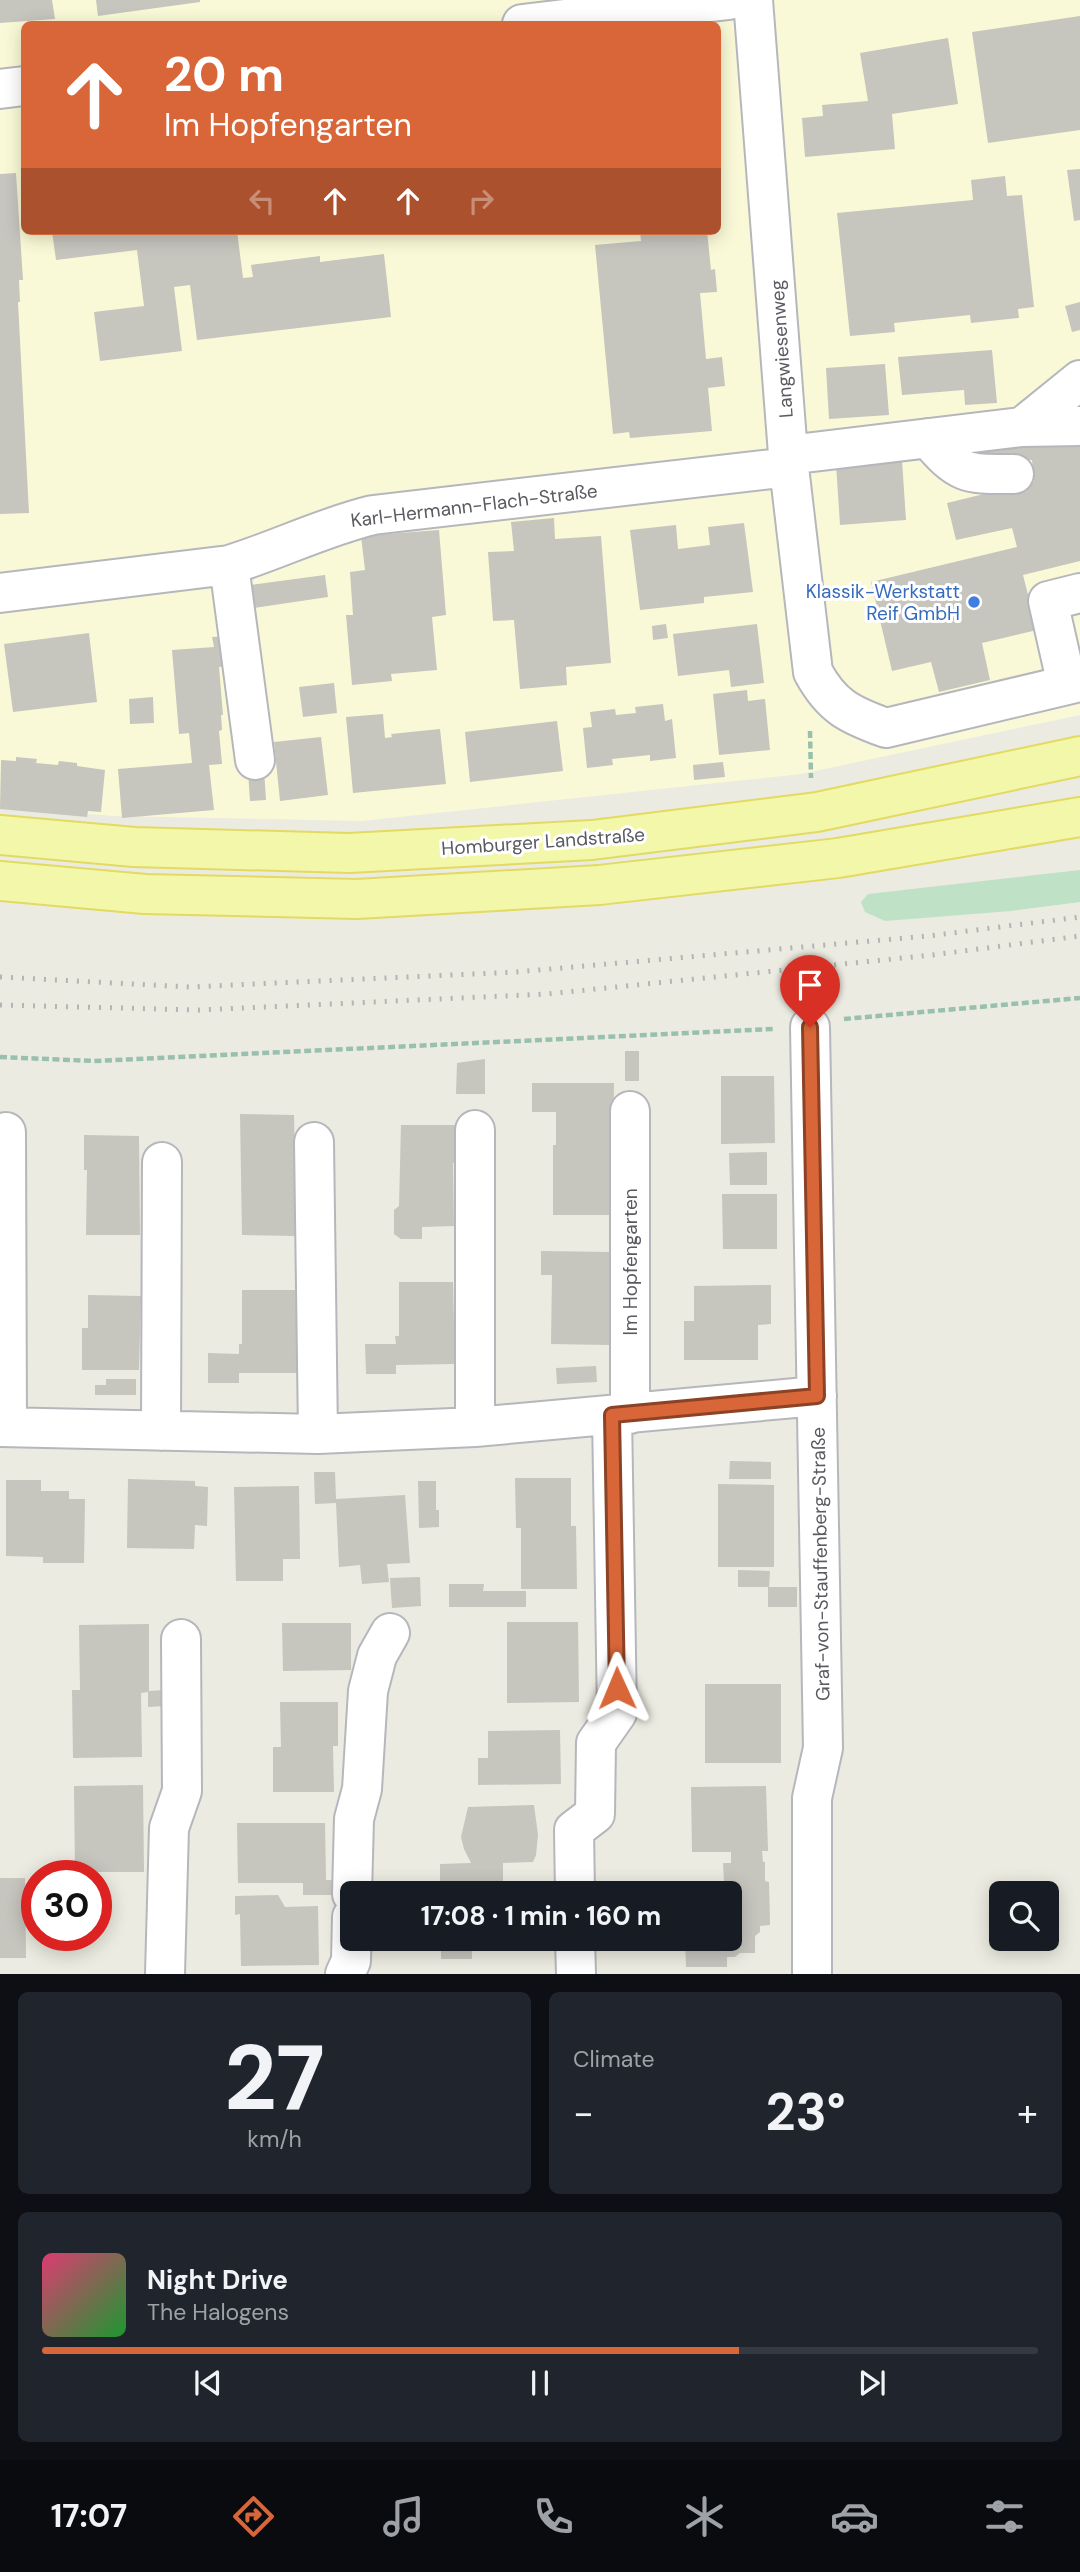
<!DOCTYPE html>
<meta charset="utf-8">
<style>
:root{--surface:#171b24;--page:#20242c;--text:#f1f3f6;--muted:#9ea1a6;--line:#363941;--accent:#d86639}
body{margin:0;font-family:"DM Sans",sans-serif;background:var(--page);color:var(--text);height:100vh;display:flex;flex-direction:column;font-size:26px;white-space:nowrap}
*{box-sizing:border-box;margin:0}
p{font-size:23px;color:var(--muted)}
.icon{flex:none;width:38px;height:38px;fill:none;stroke:currentColor;stroke-width:2;stroke-linecap:round;stroke-linejoin:round}
.map{position:relative;height:1974px;overflow:hidden}
.panel{display:flex;flex-direction:column;gap:18px;padding:18px;background:#0d0f14;flex:1}
.panel>*{flex:none}
.top-card{position:absolute;left:21px;top:21px;width:700px;height:214px;border-radius:10px;box-shadow:0 4px 18px #0003;background:#d86639;color:#fff;overflow:hidden}
.controls{position:absolute;left:989px;top:1881px;display:grid;gap:14px}
.controls a{display:grid;place-items:center;width:70px;height:70px;border-radius:10px;background:var(--surface);box-shadow:0 4px 18px #0003;font-size:35px}
.speed{position:absolute;left:21px;top:1860px;display:flex;gap:14px;font-size:35px;font-weight:700;text-align:center}
.speed>*{display:grid;place-content:center;width:91px;height:91px;border-radius:50%;background:var(--surface);box-shadow:0 4px 18px #0003;line-height:1}
.speed .limit{border:10px solid #d22;background:#fff;color:#111}
.pin{position:absolute;display:grid;place-items:center;width:60px;height:60px;color:#fff;margin:-72px -30px;border-radius:50% 50% 50% 0;rotate:-45deg;box-shadow:0 0 7px #0007}
.pin .icon{rotate:45deg}
.me{position:absolute;width:77px;margin:-38px;rotate:359deg;stroke-linejoin:round;filter:drop-shadow(0 0 5px #0008)}
.turn{display:flex;align-items:center;gap:24px;height:147px;padding:0 28px;font-size:32px}
.turn .icon{width:91px;height:91px;stroke-width:2.5}
.turn b{display:block;font-size:49px;line-height:60px}
.lanes{display:flex;align-items:center;height:66px;padding:0 28px;background:#0003;justify-content:center;gap:35px;direction:ltr}
.lanes .off{opacity:.35}
.big{font-size:52px;font-weight:700;line-height:1.1}
.panel .tile{flex:1;display:flex;flex-direction:column;justify-content:center;gap:10px;min-width:0;padding:0 24px;border-radius:10px;background:var(--page)}
.panel .dial{align-items:center;gap:0}
.dial b{font-size:91px;line-height:1}
.song{display:flex;align-items:center;gap:21px}
.cover{width:84px;height:84px;border-radius:10px;background:linear-gradient(135deg,hsl(340 70% 55%),hsl(130 70% 35%))}
.played{height:7px;border-radius:4px;background:linear-gradient(90deg,var(--accent) 70%,var(--line) 70%)}
.keys{display:flex;justify-content:space-around;direction:ltr}
.heat{display:flex;justify-content:space-between;align-items:center;font-size:38px;direction:ltr}
.panel .tiles{flex:1;display:grid;gap:18px;grid-template-columns:1fr 1fr}
.tile:last-child{grid-column:span 2}
.trip{position:absolute;left:340px;top:1881px;width:402px;height:70px;border-radius:10px;background:var(--surface);box-shadow:0 4px 18px #0003;font-weight:700;line-height:70px;text-align:center}
.tab-bar{display:flex;height:112px;justify-content:space-around;align-items:center;background:#090b0e;color:var(--muted)}
.tab-bar .icon{width:49px;height:49px}
.tab-bar .current{color:var(--accent)}
.tab-bar b{font-size:32px;color:var(--text)}
.map>svg:first-child{display:block}
.commercial{fill:#faf9d7;fill-rule:evenodd}
.green{fill:#bfe1c6}
.building{fill:#c6c5be}
.lines{fill:none;stroke-linecap:round;stroke-linejoin:round}
.minor-casing{stroke:#b6b7bc;stroke-width:42}
.major-casing{stroke:#e3da61;stroke-width:42}
.path{stroke:#99c0ad;stroke-width:4.5;stroke-dasharray:7 3.5;stroke-linecap:butt}
.minor{stroke:#fff;stroke-width:38}
.major{stroke:#f3f7a9;stroke-width:38}
.rail{stroke:#b3b4b4;stroke-width:5;stroke-dasharray:2 9;stroke-linecap:butt}
.route-casing{stroke:#8c4225;stroke-width:18}
.route{stroke:#d86639;stroke-width:12}
.shop-dot{fill:#3f7fe0;stroke:#fff;stroke-width:2.5}
.labels{text-anchor:middle;stroke-width:6;stroke-linejoin:round;paint-order:stroke}
.street-label{font-size:19px;fill:#595b60;stroke:#fff}
.shop-label{font-size:19px;fill:#366cbe;stroke:#fff;text-anchor:end}
</style>
<div class="map">
<svg width="1080" height="1974" viewBox="0 0 1080 1974">
<rect width="100%" height="100%" fill="#ebebe1"/>
<path class="commercial" d="M0 0H1080V715L801 774 362 821 114 816 0 807ZM24 24H718V231H24Z"/>
<path class="green" d="M1080 870V902L1011 911 885 921 865 912 861 902 868 894Z"/>
<path class="building" d="M0 0H52L55 19 0 23Z
M96 0H200V2L98 16Z
M1080 16V130L988 143 972 32Z
M948 38 958 104 892 114 895 149 805 157 802 118 823 116 822 105 868 101 860 53Z
M1080 169V220L1074 221 1067 170Z
M16 173 23 280H19L20 302H18L29 513 0 514V174Z
M1005 176 1007 196 1022 195 1034 307 1018 309 1019 318 971 323 970 315 894 323 895 332 850 336 837 213 973 200 971 180Z
M52 231H237L243 278 253 277 251 265 320 256V262L384 254 391 317 197 340 190 285 174 287 182 351 100 361 94 312 144 306 137 250 56 260Z
M640 231H707L711 270 715 269 717 292 700 293 706 359 722 357 725 386 708 388 712 431 630 438 629 432 613 434 595 245 641 241Z
M1080 302V330L1072 332 1065 306Z
M992 350 997 403 965 405 964 390 902 395 898 357Z
M885 364 889 415 829 419 826 368Z
M1080 435V561L1023 575 1037 630 982 643 990 680 939 692 931 662 892 671 871 582 1017 547 1012 528 956 540 947 503 1034 482 1032 460 982 463 980 444Z
M902 460 906 520 840 525 836 464Z
M554 518 555 539 601 536 611 663 566 667 567 685 520 689 514 620 493 621 488 552 514 551 511 522Z
M744 523 753 592 704 597V603L640 610 630 530 676 525 678 549 710 545 708 527Z
M439 530 446 615 432 617 437 670 391 674 392 681 352 685 346 615H353L350 572 365 570 361 536Z
M325 575 328 597 254 608 250 585Z
M666 624 668 638 653 640 652 626Z
M757 624 764 683 731 687 729 670 678 676 673 634Z
M89 633 97 702 13 712 4 644Z
M230 636 232 666 219 667 223 715H221L222 730 219 731 222 764 209 765 214 810 122 818 118 769 192 763 189 733 179 734 172 650 214 647 212 637Z
M334 683 337 713 303 717 299 687Z
M747 690 748 701 765 699 770 750 719 755 713 694Z
M153 697 154 723 130 724 129 699Z
M663 704 665 721 672 719 676 758 650 761V755L612 759 613 765 587 768 583 728 592 727 590 712 615 709 616 715 636 713 635 707Z
M383 714 385 738 392 737 391 734 440 729 446 784 353 793 346 717Z
M557 721 563 771 470 782 465 732Z
M321 737 328 795 280 801 274 742Z
M16 757 37 759 36 763 58 765 59 761 77 763V766L105 770 101 812 88 811 87 817 0 809 1 760 16 761Z
M723 762 725 777 694 780 693 765Z
M264 769 266 800 250 801 248 771Z
M625 1051H639V1081H625Z
M485 1059V1094H456L457 1063Z
M721 1076H774L775 1143 721 1144Z
M532 1083H614L613 1148H610V1215H553V1145H556V1112H532Z
M240 1114 294 1115 296 1236 242 1235Z
M401 1125H457V1163H453L454 1226 422 1227V1239H401L394 1234V1210L399 1206Z
M84 1135 139 1136 140 1235H86L87 1170H84Z
M767 1152V1185H730L729 1153Z
M722 1194H777V1249H723Z
M541 1251 609 1252V1345L551 1344 552 1275H541Z
M399 1282H453L455 1364 396 1365V1374H366L365 1344H396L395 1336H399Z
M771 1285V1324L758 1325V1360H684V1321H694V1286Z
M242 1290H296V1344H300L299 1373H239V1383H208V1353L239 1354V1344H242Z
M88 1295 141 1296 139 1370H82V1328H88Z
M596 1366 597 1382 557 1384 556 1368Z
M106 1379H136V1395H95V1385H106Z
M730 1461 771 1462V1479H729Z
M314 1472H335L336 1499 405 1495 410 1563 387 1564 389 1582 362 1584 360 1565 339 1567 336 1503 315 1504Z
M515 1478H571V1526H576L577 1589H521V1528H516Z
M128 1479 195 1481V1486L208 1487 207 1526 195 1525 194 1549 127 1548Z
M6 1480H41V1491H69V1499H85L84 1563H43V1557L6 1556Z
M418 1481H436V1510H439V1527L419 1528Z
M718 1484 774 1485V1567H718Z
M299 1486 300 1559H283V1581H236L234 1487Z
M738 1570 770 1571 769 1587H738Z
M420 1577 421 1606 392 1608 390 1578Z
M449 1584H484L483 1591H526V1607H449Z
M768 1587H797V1607H768Z
M507 1622H578L579 1702 507 1703Z
M282 1623H351V1670L283 1671Z
M149 1624V1691L165 1690 166 1706 148 1707V1692L141 1693 142 1757 73 1758 72 1690H80L79 1625Z
M705 1684H781V1763H705Z
M280 1702H338V1746H333L334 1792H273V1747H281Z
M560 1730 561 1784 478 1785V1758H488V1731Z
M143 1785 144 1872H75L74 1786Z
M766 1786 768 1851H762L763 1862H765V1881L769 1882 770 1925 760 1926V1932L755 1936V1953H740L735 1957H727V1967H686L685 1939H730V1894H720L719 1882H724L723 1863H731V1852H692L691 1787Z
M534 1805 538 1835 536 1855 533 1862 503 1863V1894H440V1864L471 1863 464 1849 461 1837 468 1807Z
M237 1823H325L326 1880H336L335 1895H303V1883H238Z
M0 1878H25L26 1958H0Z
M278 1895 285 1907 318 1906 319 1965 241 1966 240 1914 235 1915V1896Z
M441 1939H472V1959H441Z"/>
<g class="lines">
<defs>
<path id="minor" d="M753 0 789 467 813 672C832 707 850 715 886 728L1080 682
M522 24 729 0
M0 89 24 86
M1022 427 1080 426
M928 438C960 476 967 474 1014 474
M788 455 1022 427 1080 380
M229 565 255 760
M0 593 229 565C278 550 323 527 373 515L789 467
M1067 685 1048 601 1080 593
M810 1027 823 1748 812 1798V1974
M475 1130V1427
M6 1132 7 1427
M314 1142 318 1434
M630 1414V1111
M0 1427 318 1434 475 1427 817 1396
M161 1431 162 1162
M352 1894 354 1819 362 1789 368 1691 377 1656 390 1633
M575 1894 574 1830 595 1814 596 1743 617 1713 612 1415
M575 1939 576 1974
M165 1974 169 1828 182 1791 181 1639
M345 1974 351 1961 352 1917"/>
<path id="major" d="M0 835 134 847 349 853 592 840 817 812 1080 756
M0 881 145 894 357 899 599 885 838 858 1080 817"/>
</defs>
<use href="#minor" class="minor-casing"/>
<use href="#major" class="major-casing"/>
<path class="path" d="M810 731 811 778
M844 1019 1080 998
M0 1057 94 1061 773 1029"/>
<use href="#minor" class="minor"/>
<use href="#major" class="major"/>
<path class="rail" d="M0 977 190 987 516 972 928 936 1080 917
M0 1005 199 1010 547 994 932 955 1080 936"/>
</g>
<g class="lines">
<defs>
<path id="route" d="M617 1688 612 1415 817 1396 810 1027"/>
</defs>
<use href="#route" class="route-casing"/>
<use href="#route" class="route"/>
</g>
<circle class="shop-dot" cx="974" cy="602" r="7"/>
<g class="labels">
<g class="street-label">
<text transform="translate(781 349) rotate(-94)" y="7">Langwiesenweg</text>
<text transform="translate(474 505) rotate(-7)" y="7">Karl-Hermann-Flach-Straße</text>
<text transform="translate(543 841) rotate(-4)" y="7">Homburger Landstraße</text>
<text transform="translate(630 1262) rotate(-90)" y="7">Im Hopfengarten</text>
<text transform="translate(820 1564) rotate(-91)" y="7">Graf-von-Stauffenberg-Straße</text>
</g>
<g class="shop-label">
<text x="960" y="598">Klassik-Werkstatt<tspan x="960" dy="22">Reif GmbH</tspan></text>
</g>
</g>
</svg>
<div class="controls">
<a><svg class="icon" aria-label="search" viewBox="0 0 24 24"><circle cx="10" cy="10" r="6"/><path d="M15 15l6 6"/></svg></a>
</div>
<div class="speed"><div class="limit">30</div></div>
<div class="pin" style="left:810px;top:1027px;background:#d93025"><svg class="icon" aria-label="arrive" viewBox="0 0 24 24"><path d="M6 21V4h12l-3 4 3 4H6"/></svg></div>
<svg class="me" style="left:617px;top:1688px" viewBox="-20 -20 40 40"><path d="M0-17L14 15 0 8-14 15z" fill="#d86639" stroke="#fff" stroke-width="4"/></svg>
<div class="trip">17:08 · 1 min · 160 m</div>
<div class="top-card">
<div class="turn"><svg class="icon" aria-label="ahead" viewBox="0 0 24 24"><path d="M12 20V5M6 11l6-6 6 6"/></svg><div><b>20 m</b>Im Hopfengarten</div></div>
<div class="lanes"><svg class="icon off" aria-label="left" viewBox="0 0 24 24"><path d="M17 20v-9H6M10 6l-5 5 5 5"/></svg><svg class="icon" aria-label="ahead" viewBox="0 0 24 24"><path d="M12 20V5M6 11l6-6 6 6"/></svg><svg class="icon" aria-label="ahead" viewBox="0 0 24 24"><path d="M12 20V5M6 11l6-6 6 6"/></svg><svg class="icon off" aria-label="right" viewBox="0 0 24 24"><path d="M7 20v-9h11M14 6l5 5-5 5"/></svg></div>
</div>
</div>
<section class="panel">
<div class="tiles">
<div class="tile dial"><b>27</b><p>km/h</p></div>
<div class="tile"><p>Climate</p>
<div class="heat"><a>−</a><b class="big">23°</b><a>+</a></div>
</div>
<div class="tile">
<div class="song"><i class="cover"></i><div><b>Night Drive</b><p>The Halogens</p></div></div>
<div class="played"></div>
<div class="keys"><svg class="icon" aria-label="previous" viewBox="0 0 24 24"><path d="M18 5L8 12l10 7zM5 5v14"/></svg><svg class="icon" aria-label="pause" viewBox="0 0 24 24"><path d="M8 5v14M16 5v14"/></svg><svg class="icon" aria-label="next" viewBox="0 0 24 24"><path d="M6 5l10 7-10 7zM19 5v14"/></svg></div>
</div>
</div>
</section>
<nav class="tab-bar">
<b>17:07</b>
<svg class="icon current" aria-label="directions" viewBox="0 0 24 24"><path d="M12 3l9 9-9 9-9-9zM9 14v-3h6M13 9l2 2-2 2"/></svg>
<svg class="icon" aria-label="music" viewBox="0 0 24 24"><path d="M9 18V5l10-2v13"/><circle cx="6" cy="18" r="3"/><circle cx="16" cy="16" r="3"/></svg>
<svg class="icon" aria-label="phone" viewBox="0 0 24 24"><path d="M5 4h4l2 5-3 2q2 4 5 5l2-3 5 2v4C11 20 4 13 5 4z"/></svg>
<svg class="icon" aria-label="climate" viewBox="0 0 24 24"><path d="M12 3v18M4 7l16 10M4 17L20 7"/></svg>
<svg class="icon" aria-label="car" viewBox="0 0 24 24"><path d="M5 17H2v-5l4-1 3-4h7l3 4 3 1v5h-3M9 17h6M6 11h13"/><circle cx="7" cy="17" r="2"/><circle cx="17" cy="17" r="2"/></svg>
<svg class="icon" aria-label="filters" viewBox="0 0 24 24"><path d="M4 7h16M4 17h16"/><circle cx="9" cy="7" r="2"/><circle cx="15" cy="17" r="2"/></svg>
</nav>
